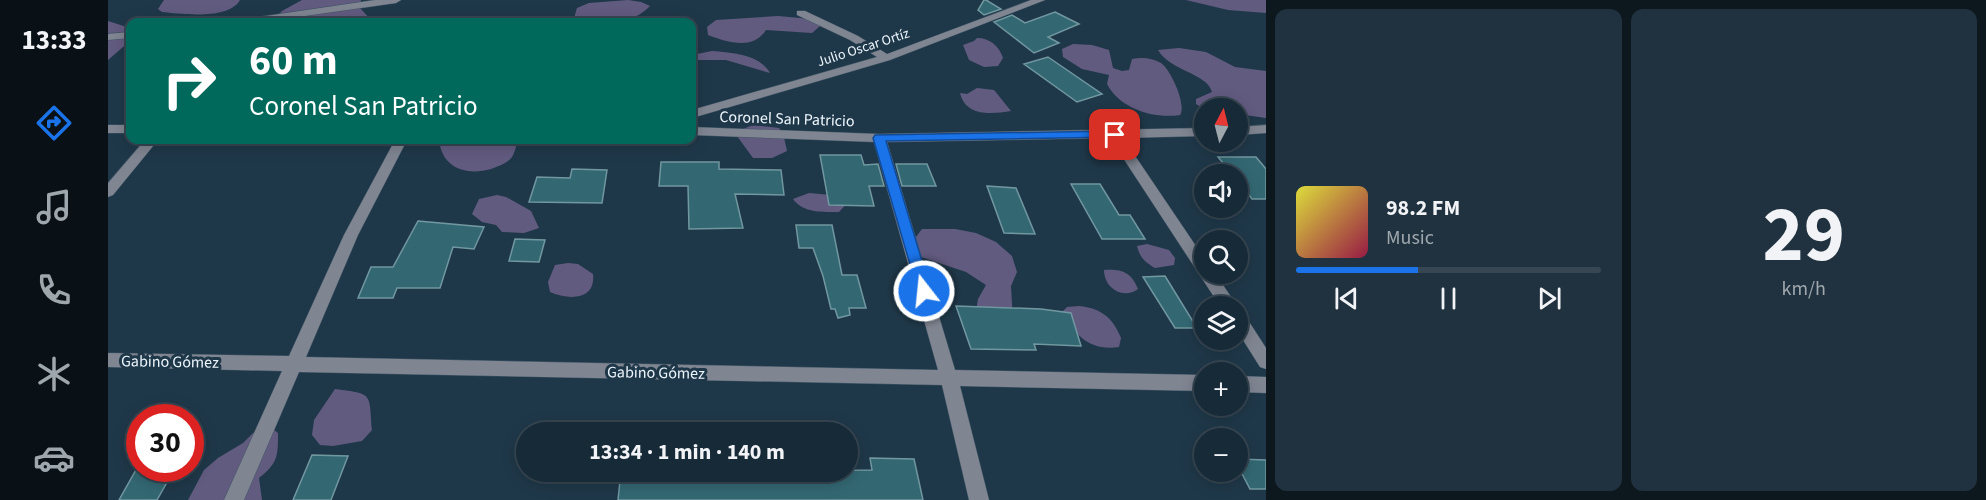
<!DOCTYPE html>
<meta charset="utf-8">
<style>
:root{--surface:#172a37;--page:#20323f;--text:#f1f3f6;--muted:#9ea7ad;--line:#364652;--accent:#1a73e8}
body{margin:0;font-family:"Source Sans 3",sans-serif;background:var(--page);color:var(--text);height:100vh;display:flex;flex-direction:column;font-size:22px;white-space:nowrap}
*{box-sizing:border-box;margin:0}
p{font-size:20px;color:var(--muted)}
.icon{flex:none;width:33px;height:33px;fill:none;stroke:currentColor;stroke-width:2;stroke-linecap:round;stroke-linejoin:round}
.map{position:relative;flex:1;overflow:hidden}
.sheet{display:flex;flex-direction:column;gap:9px;padding:9px;background:#0d171e;width:720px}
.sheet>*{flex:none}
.banner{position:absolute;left:18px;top:18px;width:570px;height:126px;border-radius:12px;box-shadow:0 3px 15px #0003,0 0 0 2px var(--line);background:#00695c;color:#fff;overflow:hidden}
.needle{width:39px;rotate:7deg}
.controls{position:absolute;left:1086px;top:98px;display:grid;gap:12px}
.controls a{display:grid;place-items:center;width:54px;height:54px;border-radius:50%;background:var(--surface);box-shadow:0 3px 15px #0003,0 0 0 2px var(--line);font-size:30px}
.speed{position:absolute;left:18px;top:404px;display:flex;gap:12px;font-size:30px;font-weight:700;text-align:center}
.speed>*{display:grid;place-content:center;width:78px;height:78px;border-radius:50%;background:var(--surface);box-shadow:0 3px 15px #0003,0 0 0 2px var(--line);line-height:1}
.speed .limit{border:9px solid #d22;background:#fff;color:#111}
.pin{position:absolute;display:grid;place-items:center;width:51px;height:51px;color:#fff;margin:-26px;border-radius:12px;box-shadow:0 3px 9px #0006}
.me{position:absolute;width:66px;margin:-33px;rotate:344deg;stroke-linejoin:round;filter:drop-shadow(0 0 4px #0008)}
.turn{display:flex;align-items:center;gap:21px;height:126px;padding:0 24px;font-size:27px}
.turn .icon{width:78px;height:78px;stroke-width:2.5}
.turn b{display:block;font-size:42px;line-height:51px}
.sheet .widget{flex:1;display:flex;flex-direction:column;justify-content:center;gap:9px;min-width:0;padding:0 21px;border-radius:12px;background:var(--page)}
.sheet .dial{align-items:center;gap:0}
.dial b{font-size:78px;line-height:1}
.song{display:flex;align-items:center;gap:18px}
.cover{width:72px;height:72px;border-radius:9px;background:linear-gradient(135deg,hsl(60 70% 55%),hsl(340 70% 35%))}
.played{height:6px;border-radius:3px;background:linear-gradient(90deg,var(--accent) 40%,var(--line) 40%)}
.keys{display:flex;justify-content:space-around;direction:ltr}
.sheet .tiles{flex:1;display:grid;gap:9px;grid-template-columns:repeat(2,1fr)}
.trip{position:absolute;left:408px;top:422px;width:342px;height:60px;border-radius:30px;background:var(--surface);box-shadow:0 3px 15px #0003,0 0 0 2px var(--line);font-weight:700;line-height:60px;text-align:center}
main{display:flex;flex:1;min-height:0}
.menu{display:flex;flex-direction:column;width:108px;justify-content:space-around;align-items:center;background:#091116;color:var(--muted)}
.menu .icon{width:42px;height:42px}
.menu .selected{color:var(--accent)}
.menu b{font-size:27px;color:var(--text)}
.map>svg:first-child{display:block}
.forest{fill:#625b80}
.building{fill:#336873;stroke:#7197a0;stroke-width:1.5}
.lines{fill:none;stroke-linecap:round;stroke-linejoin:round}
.minor-casing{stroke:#405666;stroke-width:1}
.minor{fill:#7f8591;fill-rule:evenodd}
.route{fill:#1a73e8;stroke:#114b97;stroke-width:1.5}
.labels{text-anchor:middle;stroke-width:6;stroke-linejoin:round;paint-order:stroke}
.far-street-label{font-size:14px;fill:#edf6fd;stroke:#1f3849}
.street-label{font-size:16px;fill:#edf6fd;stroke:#1f3849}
</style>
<main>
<nav class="menu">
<b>13:33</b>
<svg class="icon selected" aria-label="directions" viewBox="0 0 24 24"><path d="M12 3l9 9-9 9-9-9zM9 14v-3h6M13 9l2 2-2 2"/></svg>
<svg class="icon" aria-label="music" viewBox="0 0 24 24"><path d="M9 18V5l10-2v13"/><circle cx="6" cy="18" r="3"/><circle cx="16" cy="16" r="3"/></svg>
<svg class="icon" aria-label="phone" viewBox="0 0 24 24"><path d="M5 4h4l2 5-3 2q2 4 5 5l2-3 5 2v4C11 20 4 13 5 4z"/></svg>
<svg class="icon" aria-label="climate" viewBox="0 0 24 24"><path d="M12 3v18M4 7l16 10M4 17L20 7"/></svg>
<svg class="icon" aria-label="car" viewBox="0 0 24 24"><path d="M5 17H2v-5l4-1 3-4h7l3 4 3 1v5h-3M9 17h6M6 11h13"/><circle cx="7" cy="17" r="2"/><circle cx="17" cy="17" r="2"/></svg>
</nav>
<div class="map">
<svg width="1158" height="500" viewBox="0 0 1158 500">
<rect width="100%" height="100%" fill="#1f3849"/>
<path class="forest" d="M56 0H132C121 20 74 14 54 12L50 9Z
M194 0H253L252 8 265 22H163L174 11Z
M520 0 533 2 542 6C522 27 492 23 465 22L469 8 481 3Z
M1078 0H1158V13L1120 10Z
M670 16 703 19 712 26 704 33 658 30C645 51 619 42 600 35L599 27 608 20Z
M0 21 22 28V41L0 60Z
M869 38C882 38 891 46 895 58L890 66 876 67 861 60 855 45 866 41Z
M965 44 984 45 1001 50 1005 68 1014 71 1021 70 1024 59C1034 57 1044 58 1053 63 1062 69 1079 104 1072 115 1046 119 1012 109 999 84L1001 75 974 69 955 57 954 49Z
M1071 48 1098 52 1127 67 1158 71V118L1130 114V108L1096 109 1088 104V99L1104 92C1099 73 1062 71 1050 50Z
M604 51C625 53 651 54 662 73L618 60H584V55Z
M869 88 886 90 903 111C883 114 858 117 852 93L859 94Z
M645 125 671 128 675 133 679 151 664 158H645L629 136 630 131Z
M331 140H410C408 145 407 153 404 157 400 163 389 167 383 169 358 176 334 168 331 140Z
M701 193 723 195 741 201 731 212C714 212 695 213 685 199Z
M389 195 398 197 423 211 431 228 416 233 394 232 388 225 374 222 364 214 371 199Z
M814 229H847L868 233 888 242 904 256 909 272 903 286 905 322 867 318 870 299 878 285 858 272 813 257 804 242Z
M1039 244 1061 250 1067 258 1066 265 1047 268C1037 262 1032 258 1029 246Z
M460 263 470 264 485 274C488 301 460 300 442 292L440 282 447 265Z
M996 270C1014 269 1023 272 1030 289 1015 300 996 288 996 270Z
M971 306C993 308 1005 318 1013 338L1011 347C981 351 969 336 953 313L959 307Z
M227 389C266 394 261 393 264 430L254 441 225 446 212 445 204 435 206 420Z
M162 427 170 433C170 456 170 463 151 478L154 500H80L96 470 110 458 135 443 145 433Z"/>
<path class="building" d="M876 0H878L893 9 876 15 870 10Z
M947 12 971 24 940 37 951 43 926 53 886 22 904 15 917 23Z
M940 57 994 94 969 102 916 64Z
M712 155H753L756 165 770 164 776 186H761L766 206 721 205Z
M1110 157H1148L1158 169V199H1144L1130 181V174H1124Z
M553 162H611V169L673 170 676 195 627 194 635 228 581 229 580 186H551Z
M788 164H819L828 186H794Z
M464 169 499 170 494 203 421 202 429 177 462 178Z
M963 184H992L1011 215H1022L1037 239H994Z
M879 186 908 188 927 234 896 233Z
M310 221 376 227 366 249 345 247 332 288H289L285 298H250L263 267H285Z
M688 225H724L734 275H749L758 308H741L742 315 730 318 727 309H723L715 276 705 248H691Z
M407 239 437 240 431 262 401 261Z
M1057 276 1089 328H1067L1035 277Z
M848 306 933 309 963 313 973 346 926 344 928 350 863 349Z
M204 455 240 456 223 500H185Z
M762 458 806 459 815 500H510L513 471H625V475L668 476V471L764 470Z
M1130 459 1158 460V489H1142L1130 466Z
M29 468H67L49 500H11Z"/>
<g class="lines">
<defs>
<path id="minor" d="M267 0H293L288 3 155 22H132L137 19Z
M923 0H937L782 60 584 118V110L769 57 742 40 689 15V11H697L750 36 779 54Z
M22 32V38L0 40V34Z
M0 125H22V133H0Z
M1158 125V133L1130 135V127Z
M584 127 771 134 1096 128V136L1015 138 1096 258V273H1107L1129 306H1112L1002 138 779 142 847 370 1096 375V391L852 386 881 500H861L834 385 191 372 136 500H116L174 371 0 367V353L181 356 236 235 287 140H299L250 235 198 357 830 370 766 142 584 135Z
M37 140H50L5 195 0 197V183Z
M1130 312 1136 314 1158 348V369L1152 367 1130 332Z
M1130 376 1158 377V393L1130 392Z"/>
</defs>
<use href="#minor" class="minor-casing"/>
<use href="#minor" class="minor"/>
</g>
<path class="route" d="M1007 131 1013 135 1011 137 778 141 823 291 821 295H811L765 138 767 135Z"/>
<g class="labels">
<g class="far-street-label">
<text transform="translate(755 47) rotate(-18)" y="5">Julio Oscar Ortíz</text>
</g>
<g class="street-label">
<text transform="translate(679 118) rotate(2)" y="6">Coronel San Patricio</text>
<text transform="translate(62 361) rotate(1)" y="6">Gabino Gómez</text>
<text transform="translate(548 372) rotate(1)" y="6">Gabino Gómez</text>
</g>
</g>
</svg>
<div class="controls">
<a><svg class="needle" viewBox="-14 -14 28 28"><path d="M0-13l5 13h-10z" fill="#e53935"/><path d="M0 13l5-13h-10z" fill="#9ea7ad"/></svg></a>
<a><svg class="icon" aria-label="sound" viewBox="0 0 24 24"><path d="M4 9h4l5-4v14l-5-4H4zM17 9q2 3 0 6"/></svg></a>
<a><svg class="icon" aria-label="search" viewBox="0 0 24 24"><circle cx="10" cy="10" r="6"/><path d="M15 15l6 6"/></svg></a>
<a><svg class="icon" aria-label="layers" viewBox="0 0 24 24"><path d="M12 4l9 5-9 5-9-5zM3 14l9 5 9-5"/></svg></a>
<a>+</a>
<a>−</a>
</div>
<div class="speed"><div class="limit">30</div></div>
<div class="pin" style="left:1007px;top:135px;background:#d93025"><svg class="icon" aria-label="arrive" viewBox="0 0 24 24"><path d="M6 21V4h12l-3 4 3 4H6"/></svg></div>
<svg class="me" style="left:816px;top:291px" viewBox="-20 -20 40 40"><circle r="17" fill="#1a73e8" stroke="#fff" stroke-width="3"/><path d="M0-11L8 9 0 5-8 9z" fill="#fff"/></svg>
<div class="trip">13:34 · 1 min · 140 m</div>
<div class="banner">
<div class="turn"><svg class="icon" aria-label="right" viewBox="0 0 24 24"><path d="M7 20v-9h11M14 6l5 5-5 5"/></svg><div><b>60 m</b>Coronel San Patricio</div></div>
</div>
</div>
<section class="sheet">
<div class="tiles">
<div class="widget">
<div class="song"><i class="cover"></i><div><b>98.2 FM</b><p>Music</p></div></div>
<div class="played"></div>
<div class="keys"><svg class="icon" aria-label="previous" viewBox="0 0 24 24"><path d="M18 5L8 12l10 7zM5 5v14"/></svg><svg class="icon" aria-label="pause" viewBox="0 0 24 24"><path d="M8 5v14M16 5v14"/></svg><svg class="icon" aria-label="next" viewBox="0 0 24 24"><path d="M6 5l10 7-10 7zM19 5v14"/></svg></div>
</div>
<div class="widget dial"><b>29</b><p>km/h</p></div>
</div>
</section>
</main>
